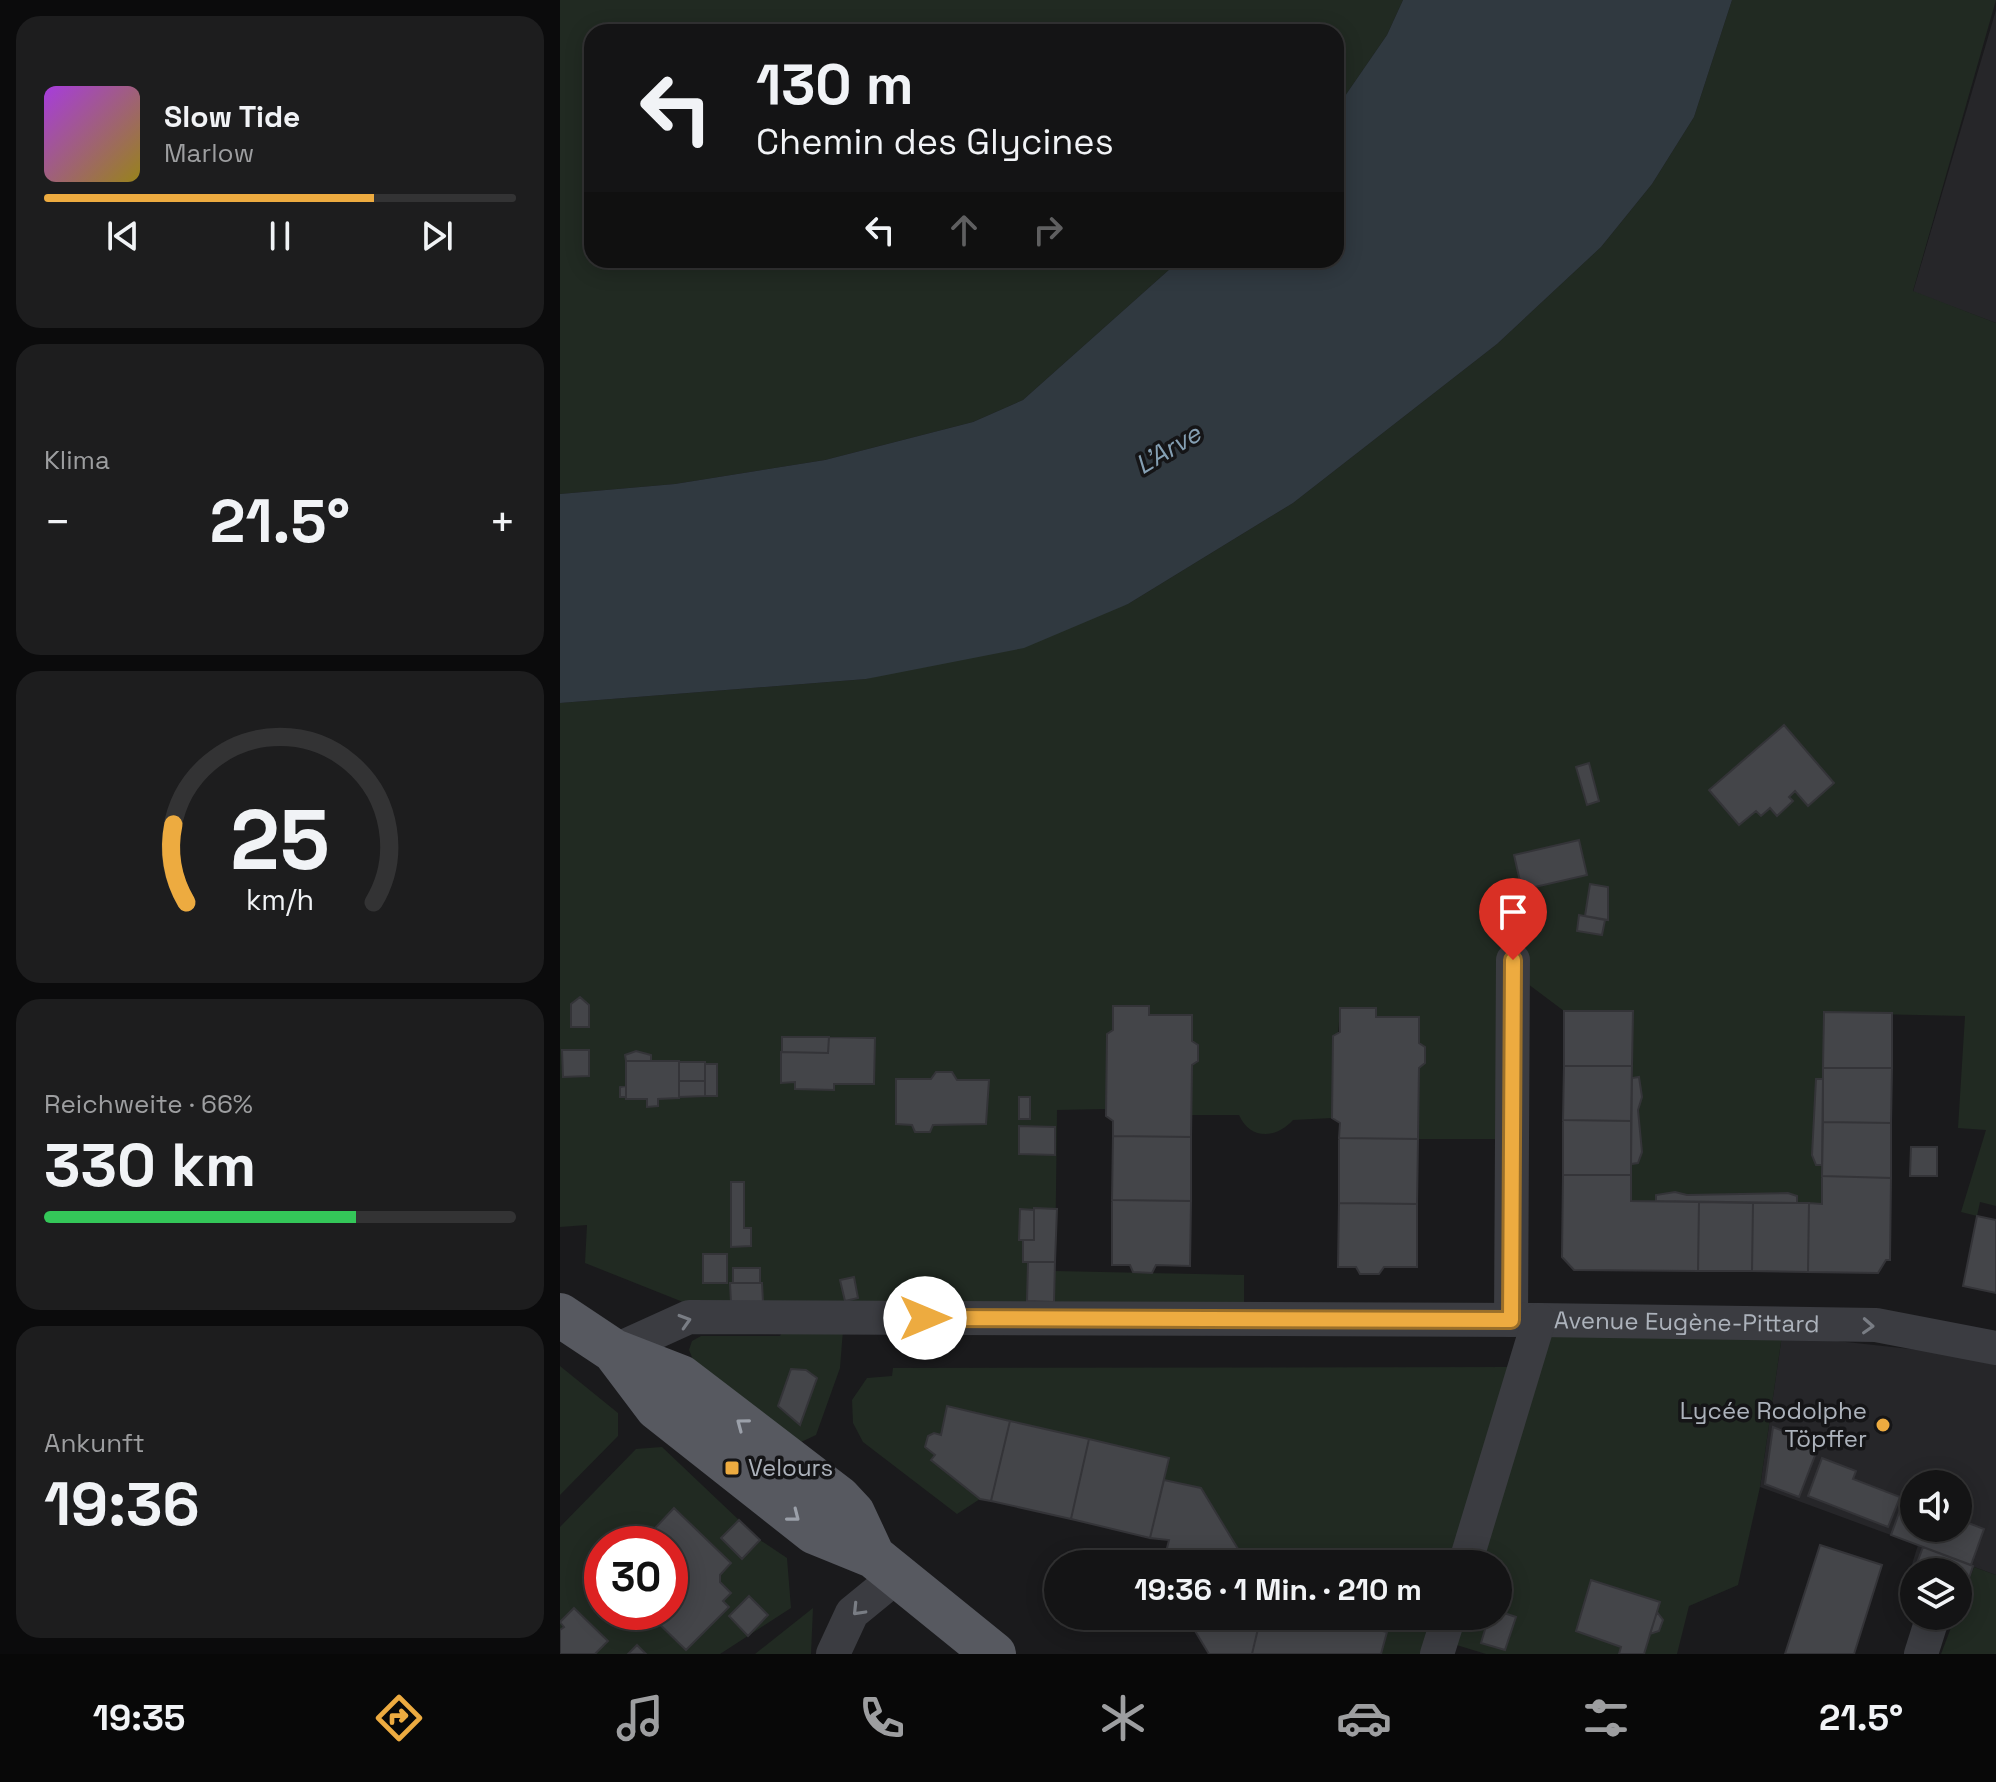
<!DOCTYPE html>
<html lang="de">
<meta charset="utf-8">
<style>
:root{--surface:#141415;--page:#1d1d1e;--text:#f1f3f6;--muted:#9d9ea0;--line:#333334;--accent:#edab40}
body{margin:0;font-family:"Space Grotesk",sans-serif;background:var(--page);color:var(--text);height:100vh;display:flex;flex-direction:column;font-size:30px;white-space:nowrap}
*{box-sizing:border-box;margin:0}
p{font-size:26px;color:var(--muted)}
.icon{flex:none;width:44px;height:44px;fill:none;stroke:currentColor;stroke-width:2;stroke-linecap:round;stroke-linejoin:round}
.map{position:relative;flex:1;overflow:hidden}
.side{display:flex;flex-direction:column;gap:16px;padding:16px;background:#0b0b0c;width:560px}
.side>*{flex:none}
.banner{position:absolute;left:24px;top:24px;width:760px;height:244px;border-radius:24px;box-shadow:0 4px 20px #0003,0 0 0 2px var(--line);background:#141415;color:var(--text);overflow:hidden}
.buttons{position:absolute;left:1340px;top:1470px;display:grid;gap:16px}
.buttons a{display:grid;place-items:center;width:72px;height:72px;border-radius:50%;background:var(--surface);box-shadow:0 4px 20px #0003,0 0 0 2px var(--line);font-size:40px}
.speed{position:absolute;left:24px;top:1526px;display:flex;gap:16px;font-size:40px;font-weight:700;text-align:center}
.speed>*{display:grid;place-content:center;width:104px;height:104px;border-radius:50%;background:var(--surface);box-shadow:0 4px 20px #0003,0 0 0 2px var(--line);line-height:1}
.speed .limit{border:12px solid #d22;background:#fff;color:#111}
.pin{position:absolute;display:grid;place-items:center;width:68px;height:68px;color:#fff;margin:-82px -34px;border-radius:50% 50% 50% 0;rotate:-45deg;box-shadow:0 0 8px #0007}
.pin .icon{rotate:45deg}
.me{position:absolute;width:88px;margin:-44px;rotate:90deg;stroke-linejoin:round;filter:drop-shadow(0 0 6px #0008)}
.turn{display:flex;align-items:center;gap:28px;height:168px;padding:0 40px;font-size:36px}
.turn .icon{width:104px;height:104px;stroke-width:2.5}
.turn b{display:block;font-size:56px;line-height:68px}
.lanes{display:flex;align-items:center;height:76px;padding:0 40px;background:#0003;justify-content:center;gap:40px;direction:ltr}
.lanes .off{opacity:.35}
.big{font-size:60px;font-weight:600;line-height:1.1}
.side .card{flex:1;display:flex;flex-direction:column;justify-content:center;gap:12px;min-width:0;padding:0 28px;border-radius:24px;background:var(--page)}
.side .dial{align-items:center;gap:0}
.dial svg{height:208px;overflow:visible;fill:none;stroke:var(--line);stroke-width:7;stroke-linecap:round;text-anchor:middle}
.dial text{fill:var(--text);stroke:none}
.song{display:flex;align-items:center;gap:24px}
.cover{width:96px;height:96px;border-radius:12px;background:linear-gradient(135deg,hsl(280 70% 55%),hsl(50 70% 35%))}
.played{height:8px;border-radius:4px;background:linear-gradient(90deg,var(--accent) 70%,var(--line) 70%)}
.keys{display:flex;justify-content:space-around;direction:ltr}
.heat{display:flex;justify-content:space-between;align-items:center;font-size:44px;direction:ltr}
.charge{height:12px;border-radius:6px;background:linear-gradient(90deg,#34c759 66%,var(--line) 0)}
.trip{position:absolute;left:484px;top:1550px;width:468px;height:80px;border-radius:40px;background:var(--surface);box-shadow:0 4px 20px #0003,0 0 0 2px var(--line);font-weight:600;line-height:80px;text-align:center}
.dock{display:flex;height:128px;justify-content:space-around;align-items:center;background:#080808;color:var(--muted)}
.dock .icon{width:56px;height:56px}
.dock .current{color:var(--accent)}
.dock b{font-size:36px;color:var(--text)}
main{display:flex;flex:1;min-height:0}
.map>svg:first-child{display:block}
.built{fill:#262629;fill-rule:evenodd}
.green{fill:#212a22;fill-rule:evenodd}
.water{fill:#303940}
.building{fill:#444549;stroke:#343438;stroke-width:2}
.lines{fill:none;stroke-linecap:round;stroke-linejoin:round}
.minor{stroke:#3b3c41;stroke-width:34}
.major{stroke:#575960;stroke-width:44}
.oneway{stroke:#797d84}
.oneway2{stroke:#9ba0a9}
.route-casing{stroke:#9a6f2a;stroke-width:20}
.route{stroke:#edab40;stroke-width:14}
.poi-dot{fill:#edab40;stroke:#151517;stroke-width:3}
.labels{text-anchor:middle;stroke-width:7;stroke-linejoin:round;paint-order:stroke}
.street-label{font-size:24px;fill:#acb2bb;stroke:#151517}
.poi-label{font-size:24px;fill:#acb2bb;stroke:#151517;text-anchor:end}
.water-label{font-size:26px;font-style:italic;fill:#85a0b4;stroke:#151517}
</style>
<main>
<section class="side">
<div class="card">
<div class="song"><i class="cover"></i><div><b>Slow Tide</b><p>Marlow</p></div></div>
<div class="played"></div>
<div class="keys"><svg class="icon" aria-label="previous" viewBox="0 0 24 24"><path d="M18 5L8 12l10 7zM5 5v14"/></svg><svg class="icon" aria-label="pause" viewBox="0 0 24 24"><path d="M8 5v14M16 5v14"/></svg><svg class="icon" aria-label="next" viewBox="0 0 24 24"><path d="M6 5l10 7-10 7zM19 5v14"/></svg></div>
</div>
<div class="card"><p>Klima</p>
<div class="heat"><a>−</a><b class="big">21.5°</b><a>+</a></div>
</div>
<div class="card dial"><svg viewBox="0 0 100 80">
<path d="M14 69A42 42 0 1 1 86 69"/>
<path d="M14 69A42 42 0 0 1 9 39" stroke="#edab40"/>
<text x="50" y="56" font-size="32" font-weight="700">25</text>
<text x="50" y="72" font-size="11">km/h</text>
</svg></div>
<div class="card"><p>Reichweite · 66%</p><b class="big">330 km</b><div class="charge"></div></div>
<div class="card"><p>Ankunft</p><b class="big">19:36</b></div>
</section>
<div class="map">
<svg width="1436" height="1654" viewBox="0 0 1436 1654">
<rect width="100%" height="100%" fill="#1a1a1c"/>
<path class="built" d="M1436 10V323L1353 292Z
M1222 1335 1378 1352 1436 1365V1575L1414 1567 1401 1599 1398 1572H1354V1580L1348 1577 1358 1545 1200 1487ZM1354 1484H1398V1528H1354Z"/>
<path class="green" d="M0 0H843L827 35 776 109V32H32V260H620L463 400 413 422 265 460 115 484 0 494Z
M1172 0H1436L1353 291 1436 323V1206L1420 1202 1417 1216 1401 1212 1426 1130 1398 1128 1405 1016 1264 1013 1262 1204 1071 1201 1073 1011H1004L964 981 944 1139H858L859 1068 865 1063V1047L859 1043V1017H816V1008H780L772 1118 733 1120C716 1139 690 1140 679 1115H631L632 1065 638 1061V1045L632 1041V1016L589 1015 588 1006H553V1030L547 1034 546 1109 497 1110 495 1271 684 1275V1306L128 1304 25 1263 27 1225 0 1227V703L306 679 568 604 733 503 937 344 1041 247 1092 184 1134 117Z
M224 1328 283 1330 280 1368 256 1435 241 1442 134 1362 129 1350 132 1341 141 1336H220Z
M985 1334 1222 1335 1200 1487 1178 1585 1129 1606 1117 1654H926L890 1643 899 1616H938V1564H914Z
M0 1366 58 1413V1436L0 1495Z
M952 1367 892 1564H681L674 1552 677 1549 604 1480 609 1458 388 1406 381 1435 368 1436 365 1447 375 1455 372 1461 420 1499 397 1514 303 1442 293 1423 292 1400 307 1378 332 1376 333 1368Z
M102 1447 200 1540 227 1558 231 1608 160 1654H0V1527L76 1449ZM42 1544H110V1612H42Z
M1414 1567 1436 1575V1654H1381Z
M253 1608 251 1654H195Z
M757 1616H877L865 1654H821L826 1632Z"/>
<path class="water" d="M843 0H1172L1134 117 1092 184 1041 247 937 344 733 503 568 604 464 648 306 679 0 703V494L115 484 265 460 413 422 463 400 620 260H776V109L827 35Z"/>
<path class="building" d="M1224 725 1274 783 1248 806 1235 791 1229 797 1233 801 1217 816 1210 808 1201 816 1196 811 1179 825 1149 790Z
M1029 763 1039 801 1027 805 1016 767Z
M1019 840 1027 875 962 890 954 855Z
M1030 884 1048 887V920L1025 916Z
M1019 915 1045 920 1042 935 1017 931Z
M20 997 29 1005V1027H11V1004Z
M553 1006H589V1015H632V1041L638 1045V1061L632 1065 631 1137 553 1136V1121L546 1116 547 1034 553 1030Z
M780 1008H816V1017H859V1043L865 1047V1063L859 1068 858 1139 779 1138 780 1123 772 1118 773 1036 780 1032Z
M1004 1011H1073L1072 1066H1004Z
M1264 1012 1332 1013V1068H1263Z
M222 1037H269L268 1053 222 1052Z
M269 1037 315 1038 314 1084H274V1090L235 1089V1082L221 1083V1052L268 1053Z
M2 1050H29V1076L3 1077Z
M76 1051 91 1055V1061H66L65 1055Z
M66 1061H119V1098L98 1099V1106L87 1107V1099H66Z
M119 1062H145V1081H119Z
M145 1064H157V1096H145Z
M1004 1066H1072L1071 1121 1003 1120Z
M1263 1068H1332L1331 1123 1263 1122Z
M376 1072H392L397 1080H429L426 1124 373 1125 370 1132H355L352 1125 336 1124V1079H371Z
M1079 1077 1082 1097 1078 1110 1082 1152 1078 1163 1071 1164 1072 1078Z
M1256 1079H1263L1262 1165H1256L1252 1155Z
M119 1081H145V1096L119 1097Z
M66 1086V1097H60V1087Z
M459 1097H470V1119H459Z
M1003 1120 1071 1121V1175H1003Z
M1263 1122 1331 1123V1178L1262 1176Z
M459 1126 495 1127V1155L459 1154Z
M553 1136 631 1137V1201L552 1200Z
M779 1138 858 1139 857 1204 779 1203Z
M1351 1147H1377V1176H1350Z
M1003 1175H1071V1201L1139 1202 1138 1271 1014 1270 1002 1257Z
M1262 1176 1331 1178 1330 1260H1326L1318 1273 1248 1272 1249 1203 1262 1204Z
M171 1182H184V1228H191V1246L171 1247Z
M1115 1192 1127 1195 1228 1193 1237 1196V1203L1096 1201V1195Z
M552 1200 631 1201 630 1266 596 1265 592 1273 573 1272 570 1265H552Z
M1139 1202 1193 1203 1192 1271H1138Z
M779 1203 857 1204V1267H824L819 1274H800L796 1267H778Z
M1193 1203H1249L1248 1272 1192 1271Z
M474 1208 497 1209 495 1262H463V1240H474Z
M460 1209 474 1210V1240H459Z
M1417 1216 1436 1220V1293L1403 1286Z
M143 1254H167V1283H143Z
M468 1262H495L494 1302 467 1301Z
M173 1268H200V1283H173Z
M294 1277 298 1298 285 1301 280 1280Z
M170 1283H202L203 1302 171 1303Z
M231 1369 246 1370 257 1378 240 1425 218 1406Z
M387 1406 450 1421 431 1501 420 1499 371 1460 375 1455 365 1447 368 1436 374 1433 381 1435Z
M450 1421 529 1439 511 1519 431 1501Z
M1213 1427 1259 1445 1239 1497 1205 1484Z
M529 1439 609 1458 590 1538 511 1519Z
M1262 1458 1296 1471 1293 1479 1340 1497 1328 1527 1248 1496Z
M604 1480 641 1488 678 1549 653 1564H603L609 1540 590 1538Z
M1344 1499 1354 1503V1528H1398V1519L1424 1529 1411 1565 1331 1535Z
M114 1508 171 1563 160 1575V1582L171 1593 163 1601 169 1607 126 1650 87 1612H110V1544H80Z
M179 1520 200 1540 182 1559 161 1538Z
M1260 1545 1322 1565 1294 1654H1225Z
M1363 1547 1413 1566 1404 1593 1398 1591V1572L1353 1574Z
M674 1552 681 1564H653Z
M1031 1580 1100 1602 1084 1654H1059L1061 1647 1016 1631Z
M189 1596 208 1615 188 1636 169 1616Z
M14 1608 48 1641 35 1654H0V1630L4 1627 0 1622Z
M938 1611 956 1617 945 1650 921 1643 929 1616H938Z
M1097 1612 1103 1620 1099 1631 1090 1634Z
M626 1616H701L692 1654H649Z
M701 1616H757L827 1632 821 1654H692Z
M77 1645 86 1654H68Z"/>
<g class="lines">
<g class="minor">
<path d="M951 1320 953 960"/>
<path id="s1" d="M54 1351 129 1317 979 1320 1316 1325 1436 1348"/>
<path d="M905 1564 979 1320"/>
<path d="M273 1654 292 1613 336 1577"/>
<path d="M877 1654 889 1616"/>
<path d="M1361 1654 1373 1616"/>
</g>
<path class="major" d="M0 1315 54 1351 121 1377 279 1498 293 1513 313 1556
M54 1351 97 1408 254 1532 313 1556 434 1654"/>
</g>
<defs><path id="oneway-chevron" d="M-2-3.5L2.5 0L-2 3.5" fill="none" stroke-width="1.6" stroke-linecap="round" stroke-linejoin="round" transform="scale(2)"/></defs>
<g class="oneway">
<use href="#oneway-chevron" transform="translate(125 1321) rotate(-17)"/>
<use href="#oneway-chevron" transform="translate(1308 1326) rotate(3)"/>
<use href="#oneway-chevron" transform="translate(298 1610) rotate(134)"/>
</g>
<g class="oneway2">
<use href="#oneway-chevron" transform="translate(182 1424) rotate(-143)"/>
<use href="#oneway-chevron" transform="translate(234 1516) rotate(38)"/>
</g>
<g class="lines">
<defs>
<path id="route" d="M365 1318 951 1320 953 960"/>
</defs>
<use href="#route" class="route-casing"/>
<use href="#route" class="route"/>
</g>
<g class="poi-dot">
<circle cx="1323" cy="1425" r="8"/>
<rect x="164" y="1460" width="16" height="16" rx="4"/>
</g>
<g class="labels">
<g class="street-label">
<text dy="8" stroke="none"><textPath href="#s1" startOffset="1080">Avenue Eugène-Pittard</textPath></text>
</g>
<g class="poi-label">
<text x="1307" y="1419">Lycée Rodolphe<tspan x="1307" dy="28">Töpffer</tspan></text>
<text x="188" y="1476" text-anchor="start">Velours</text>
</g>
<g class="water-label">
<text transform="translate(608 449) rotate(-31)" y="9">L'Arve</text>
</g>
</g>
</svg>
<div class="buttons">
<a><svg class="icon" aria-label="sound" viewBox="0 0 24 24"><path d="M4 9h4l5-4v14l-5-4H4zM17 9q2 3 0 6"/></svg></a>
<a><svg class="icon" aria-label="layers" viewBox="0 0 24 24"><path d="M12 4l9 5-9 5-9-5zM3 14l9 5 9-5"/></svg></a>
</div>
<div class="speed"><div class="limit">30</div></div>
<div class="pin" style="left:953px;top:960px;background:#d93025"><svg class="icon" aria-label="arrive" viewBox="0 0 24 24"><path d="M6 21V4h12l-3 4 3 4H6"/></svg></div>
<svg class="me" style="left:365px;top:1318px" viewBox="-20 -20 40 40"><circle r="19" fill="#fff"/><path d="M0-13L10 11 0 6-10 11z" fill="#edab40"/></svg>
<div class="trip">19:36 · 1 Min. · 210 m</div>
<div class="banner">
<div class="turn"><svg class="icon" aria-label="left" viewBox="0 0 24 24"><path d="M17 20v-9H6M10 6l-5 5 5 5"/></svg><div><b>130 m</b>Chemin des Glycines</div></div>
<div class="lanes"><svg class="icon" aria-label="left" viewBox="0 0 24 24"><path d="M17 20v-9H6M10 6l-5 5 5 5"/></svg><svg class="icon off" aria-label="ahead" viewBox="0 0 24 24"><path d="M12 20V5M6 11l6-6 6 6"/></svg><svg class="icon off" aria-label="right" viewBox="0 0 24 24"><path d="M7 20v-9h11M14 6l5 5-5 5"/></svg></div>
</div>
</div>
</main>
<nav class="dock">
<b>19:35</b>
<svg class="icon current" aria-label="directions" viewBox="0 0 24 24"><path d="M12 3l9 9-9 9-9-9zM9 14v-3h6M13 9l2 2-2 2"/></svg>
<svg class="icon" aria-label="music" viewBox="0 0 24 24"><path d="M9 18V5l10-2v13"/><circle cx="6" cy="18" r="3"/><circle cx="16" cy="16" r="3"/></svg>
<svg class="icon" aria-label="phone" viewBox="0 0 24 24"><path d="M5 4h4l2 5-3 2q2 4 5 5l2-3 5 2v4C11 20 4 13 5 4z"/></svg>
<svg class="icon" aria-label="climate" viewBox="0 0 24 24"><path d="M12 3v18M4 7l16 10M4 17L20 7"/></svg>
<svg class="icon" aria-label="car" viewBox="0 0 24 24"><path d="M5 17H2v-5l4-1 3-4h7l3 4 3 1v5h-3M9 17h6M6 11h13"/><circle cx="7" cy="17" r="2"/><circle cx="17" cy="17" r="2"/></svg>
<svg class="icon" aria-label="filters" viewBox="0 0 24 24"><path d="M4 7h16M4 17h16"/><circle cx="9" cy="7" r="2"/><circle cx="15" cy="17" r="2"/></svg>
<b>21.5°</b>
</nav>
